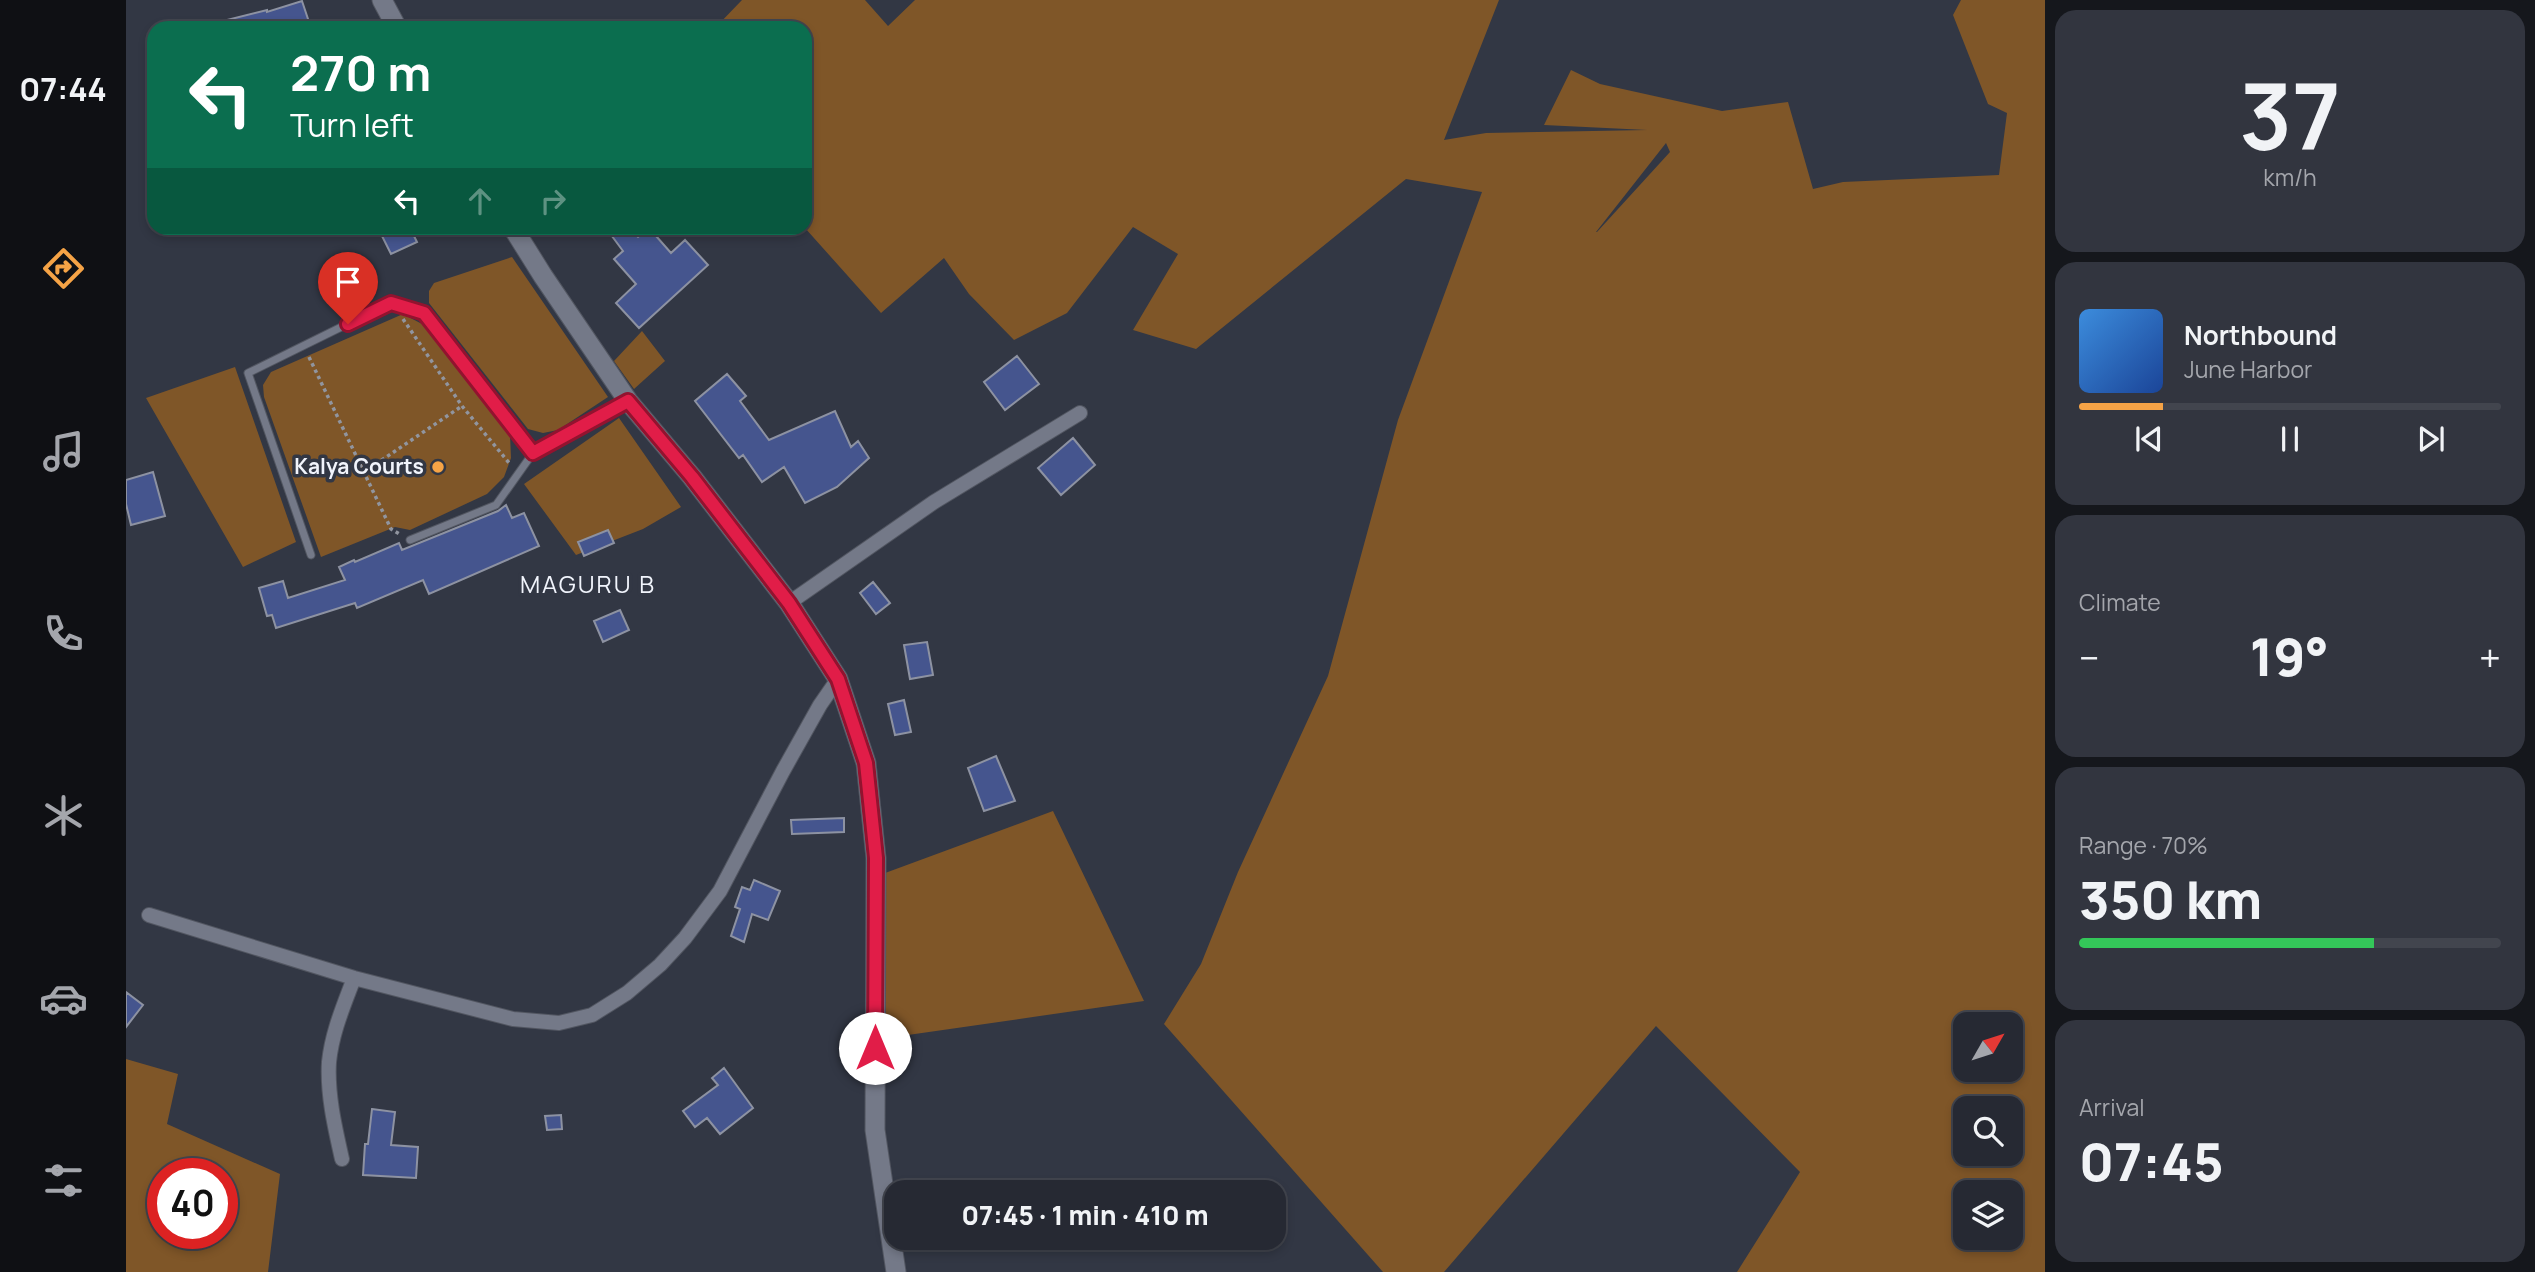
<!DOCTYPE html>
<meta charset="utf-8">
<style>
:root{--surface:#262933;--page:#32353f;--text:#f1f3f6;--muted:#a4a6ac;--line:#42454e;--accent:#f5a346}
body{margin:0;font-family:Manrope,sans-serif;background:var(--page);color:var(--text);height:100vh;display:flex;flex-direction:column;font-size:26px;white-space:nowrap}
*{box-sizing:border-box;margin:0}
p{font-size:23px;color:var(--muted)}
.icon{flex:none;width:38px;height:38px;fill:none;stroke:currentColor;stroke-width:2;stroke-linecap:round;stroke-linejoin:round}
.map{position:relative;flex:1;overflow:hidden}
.details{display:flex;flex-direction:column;gap:10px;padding:10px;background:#15171c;width:490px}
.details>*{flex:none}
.guide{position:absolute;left:21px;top:21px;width:665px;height:214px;border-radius:21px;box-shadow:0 4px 10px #0003,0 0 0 2px var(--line);background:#0b6e4f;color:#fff;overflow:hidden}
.needle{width:46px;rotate:51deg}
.tools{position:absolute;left:1827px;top:1012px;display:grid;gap:14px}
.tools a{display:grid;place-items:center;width:70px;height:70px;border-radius:14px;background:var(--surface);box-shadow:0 4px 10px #0003,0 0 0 2px var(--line);font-size:35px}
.speed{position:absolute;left:21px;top:1158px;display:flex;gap:14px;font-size:35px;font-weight:700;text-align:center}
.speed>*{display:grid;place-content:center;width:91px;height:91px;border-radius:50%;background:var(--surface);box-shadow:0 4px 10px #0003,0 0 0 2px var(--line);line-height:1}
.speed .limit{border:10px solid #d22;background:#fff;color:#111}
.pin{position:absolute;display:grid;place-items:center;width:60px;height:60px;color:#fff;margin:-72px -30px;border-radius:50% 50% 50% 0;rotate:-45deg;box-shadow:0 0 7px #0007}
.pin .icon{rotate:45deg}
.me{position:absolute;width:77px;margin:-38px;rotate:0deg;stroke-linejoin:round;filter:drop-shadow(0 0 5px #0008)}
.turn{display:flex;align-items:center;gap:24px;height:147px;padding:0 28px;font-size:32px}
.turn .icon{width:91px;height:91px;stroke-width:2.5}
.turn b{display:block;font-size:49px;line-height:60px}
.lanes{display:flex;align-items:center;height:66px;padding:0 28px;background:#0003;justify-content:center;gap:35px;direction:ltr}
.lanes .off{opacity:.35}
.big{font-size:52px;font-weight:800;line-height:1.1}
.details .tile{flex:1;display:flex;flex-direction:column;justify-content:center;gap:10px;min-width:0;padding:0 24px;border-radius:21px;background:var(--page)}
.details .dial{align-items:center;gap:0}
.dial b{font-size:91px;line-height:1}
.song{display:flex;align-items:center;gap:21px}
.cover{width:84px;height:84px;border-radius:10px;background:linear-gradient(135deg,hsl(210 70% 55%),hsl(220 70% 35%))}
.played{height:7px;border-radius:4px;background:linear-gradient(90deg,var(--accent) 20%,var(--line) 20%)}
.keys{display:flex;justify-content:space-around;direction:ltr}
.heat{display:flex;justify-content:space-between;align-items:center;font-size:38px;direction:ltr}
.charge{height:10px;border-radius:5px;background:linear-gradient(90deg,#34c759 70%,var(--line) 0)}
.trip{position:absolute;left:758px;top:1180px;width:402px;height:70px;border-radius:21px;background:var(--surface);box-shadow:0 4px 10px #0003,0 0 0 2px var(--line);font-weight:800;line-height:70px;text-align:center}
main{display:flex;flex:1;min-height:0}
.dock{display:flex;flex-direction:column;width:126px;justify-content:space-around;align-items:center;background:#0f1014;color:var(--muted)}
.dock .icon{width:49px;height:49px}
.dock .active{color:var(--accent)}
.dock b{font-size:32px;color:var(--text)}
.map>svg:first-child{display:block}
.green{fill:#7f5628;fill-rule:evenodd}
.building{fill:#45558e;stroke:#8d92a2;stroke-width:2}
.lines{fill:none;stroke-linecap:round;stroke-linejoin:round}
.lane-casing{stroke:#525661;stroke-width:9}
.street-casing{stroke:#525661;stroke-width:16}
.secondary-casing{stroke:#525661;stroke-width:21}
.path{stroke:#91959f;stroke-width:3.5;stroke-dasharray:3.5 3.5;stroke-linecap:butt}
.lane{stroke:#747988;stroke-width:7}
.street{stroke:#747988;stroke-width:14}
.secondary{stroke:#747988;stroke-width:19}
.route-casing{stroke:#92132f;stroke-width:18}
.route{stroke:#e11d48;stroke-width:12}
.poi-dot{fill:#f5a346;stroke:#323744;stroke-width:2.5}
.labels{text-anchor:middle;stroke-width:7;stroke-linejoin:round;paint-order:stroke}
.poi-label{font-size:21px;font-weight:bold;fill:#f1f4fc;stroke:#323744;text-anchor:end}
.quarter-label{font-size:24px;letter-spacing:2px;fill:#f1f4fc;stroke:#323744}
</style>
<main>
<nav class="dock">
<b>07:44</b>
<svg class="icon active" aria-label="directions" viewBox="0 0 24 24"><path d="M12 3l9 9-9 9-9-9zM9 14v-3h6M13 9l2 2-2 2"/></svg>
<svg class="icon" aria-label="music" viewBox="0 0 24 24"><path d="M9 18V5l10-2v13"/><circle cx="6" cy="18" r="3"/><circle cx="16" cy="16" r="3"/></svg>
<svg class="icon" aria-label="phone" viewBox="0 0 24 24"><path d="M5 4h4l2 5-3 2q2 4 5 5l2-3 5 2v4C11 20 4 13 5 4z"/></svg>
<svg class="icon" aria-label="climate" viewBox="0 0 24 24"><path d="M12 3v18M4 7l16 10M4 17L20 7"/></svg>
<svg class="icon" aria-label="car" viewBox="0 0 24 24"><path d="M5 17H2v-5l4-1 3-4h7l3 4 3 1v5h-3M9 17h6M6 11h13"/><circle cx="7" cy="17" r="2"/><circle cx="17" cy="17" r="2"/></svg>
<svg class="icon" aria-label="filters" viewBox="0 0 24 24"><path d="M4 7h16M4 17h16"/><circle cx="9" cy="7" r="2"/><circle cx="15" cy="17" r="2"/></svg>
</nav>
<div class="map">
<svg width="1919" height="1272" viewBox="0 0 1919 1272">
<rect width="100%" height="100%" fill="#323744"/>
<path class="green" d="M616 0H739L762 26 789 0H1373L1318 140 1360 133 1521 130 1418 125 1445 70 1474 84 1596 111 1662 102 1687 189 1717 182 1873 175 1881 113 1862 104 1827 15 1835 0H1919V1272H1611L1674 1172 1530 1026 1318 1272H1257L1038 1024 1075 964 1112 872 1202 676 1272 420 1356 192 1280 179 1070 349 1007 330 1052 254 1007 227 941 313 888 340 843 294 818 258 755 313 679 228V28H589ZM1540 143 1544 152 1471 232H1470ZM1839 1024H1885V1069H1839ZM1839 1108H1885V1153H1839ZM1839 1192H1885V1237H1839Z
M386 257 482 397 432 430 417 433 402 429 303 303V291L308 283Z
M277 314 296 324 310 337 384 434 385 458 378 477 361 494 284 530 269 527 195 557 138 397 137 385 145 372Z
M516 331 539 361 508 389 488 361Z
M109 367 170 542 117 567 20 398Z
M493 418 555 507 517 529 450 555 398 484Z
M927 811 1018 1001 754 1039 751 876Z
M0 1059 52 1074 41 1124 154 1174 142 1272H0ZM37 1174H96V1234H37Z"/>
<path class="building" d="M176 1 185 28H90L89 23 141 10V12Z
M252 228H284L291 242 265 254Z
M480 228H503L512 237 523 228 545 253 559 240 582 265 513 328 490 303 510 284 488 259 497 251Z
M891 356 913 384 879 410 858 382Z
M601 374 620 396 614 401 643 440 709 411 725 447 732 441 743 458 711 487 679 503 658 467 636 482 617 455 613 458 569 401Z
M947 438 969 465 935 495 912 468Z
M27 472 39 516 5 525 0 504V480Z
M380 505 386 518 398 513 413 546 303 594 297 580 231 608 229 603 150 628 146 615 141 616 133 588 157 581 162 598 219 580 213 567 228 560 229 562 273 543 276 550 372 511Z
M482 530 488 543 458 556 452 542Z
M747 582 764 603 750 614 734 593Z
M494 610 503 630 477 642 468 621Z
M801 642 807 675 784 679 778 645Z
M778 700 785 732 769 735 762 704Z
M870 756 889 801 858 811 842 768Z
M718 818V832L666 834 665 820Z
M628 880 654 891 642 920 626 914 618 942 605 936 614 909 609 907 616 887 624 890Z
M0 992 17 1005 0 1027Z
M598 1068 627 1108 594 1134 581 1118 569 1127 557 1111 592 1085 586 1078Z
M246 1109 269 1112 265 1145 292 1147 290 1178 237 1175 239 1144H242Z
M435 1115 436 1129 421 1130 419 1116Z"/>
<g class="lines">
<defs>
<path id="lane" d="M284 540 370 505 407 453 501 401
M185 555 122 373 266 302 298 313 407 453"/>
<path id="street" d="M663 603 808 502 954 413
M23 915 228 978 387 1019 433 1023 466 1015 501 993 534 965 559 938 594 891 657 771 694 705 712 679
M216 1159C209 1128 201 1094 203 1062 206 1032 218 1005 228 978"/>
<path id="secondary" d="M256 0 271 28
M387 228 417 276 502 401 566 477 663 603 712 679 740 763 750 858 749 1130 770 1272"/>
</defs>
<use href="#lane" class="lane-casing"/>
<use href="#street" class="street-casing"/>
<use href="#secondary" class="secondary-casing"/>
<path class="path" d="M277 319 336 406 384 464
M183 357 265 529 275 535
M238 472 336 406"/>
<use href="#lane" class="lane"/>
<use href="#street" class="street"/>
<use href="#secondary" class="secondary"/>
</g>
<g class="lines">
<defs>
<path id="route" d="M222 324 265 303 298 313 407 453 502 401 566 477 663 603 712 679 740 763 750 858 749 1048"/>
</defs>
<use href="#route" class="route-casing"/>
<use href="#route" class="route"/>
</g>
<circle class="poi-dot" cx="312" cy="467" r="7"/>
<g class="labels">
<g class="poi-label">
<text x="298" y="474">Kalya Courts</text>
</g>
<g class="quarter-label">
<text x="462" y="593">MAGURU B</text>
</g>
</g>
</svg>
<div class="tools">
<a><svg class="needle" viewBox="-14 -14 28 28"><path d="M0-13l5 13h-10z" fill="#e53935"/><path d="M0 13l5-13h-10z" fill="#a4a6ac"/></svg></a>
<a><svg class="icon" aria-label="search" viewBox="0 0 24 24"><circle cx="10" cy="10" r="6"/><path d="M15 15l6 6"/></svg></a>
<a><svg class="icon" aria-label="layers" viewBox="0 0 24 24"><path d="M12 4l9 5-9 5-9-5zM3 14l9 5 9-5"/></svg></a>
</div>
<div class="speed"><div class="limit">40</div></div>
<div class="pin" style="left:222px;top:324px;background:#d93025"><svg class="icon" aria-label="arrive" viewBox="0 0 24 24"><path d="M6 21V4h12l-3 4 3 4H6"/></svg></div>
<svg class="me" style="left:749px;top:1048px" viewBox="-20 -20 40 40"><circle r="19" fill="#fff"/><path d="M0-13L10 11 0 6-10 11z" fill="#e11d48"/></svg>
<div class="trip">07:45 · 1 min · 410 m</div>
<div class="guide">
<div class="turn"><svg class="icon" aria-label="left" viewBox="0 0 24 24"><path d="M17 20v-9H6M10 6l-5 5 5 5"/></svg><div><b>270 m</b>Turn left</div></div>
<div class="lanes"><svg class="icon" aria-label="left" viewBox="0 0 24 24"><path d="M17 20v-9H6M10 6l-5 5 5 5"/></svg><svg class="icon off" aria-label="ahead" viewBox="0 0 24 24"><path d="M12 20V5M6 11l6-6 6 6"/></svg><svg class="icon off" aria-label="right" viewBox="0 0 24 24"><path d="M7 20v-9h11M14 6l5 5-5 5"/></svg></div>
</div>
</div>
<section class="details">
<div class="tile dial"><b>37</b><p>km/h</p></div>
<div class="tile">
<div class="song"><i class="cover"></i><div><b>Northbound</b><p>June Harbor</p></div></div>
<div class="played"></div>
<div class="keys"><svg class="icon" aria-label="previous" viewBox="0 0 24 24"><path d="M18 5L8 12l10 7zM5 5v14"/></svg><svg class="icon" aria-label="pause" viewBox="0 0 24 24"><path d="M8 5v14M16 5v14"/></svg><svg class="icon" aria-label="next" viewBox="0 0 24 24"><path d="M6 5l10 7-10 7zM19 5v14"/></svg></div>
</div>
<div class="tile"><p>Climate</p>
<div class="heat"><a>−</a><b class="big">19°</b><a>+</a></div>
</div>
<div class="tile"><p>Range · 70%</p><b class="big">350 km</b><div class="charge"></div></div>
<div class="tile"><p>Arrival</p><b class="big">07:45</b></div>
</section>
</main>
